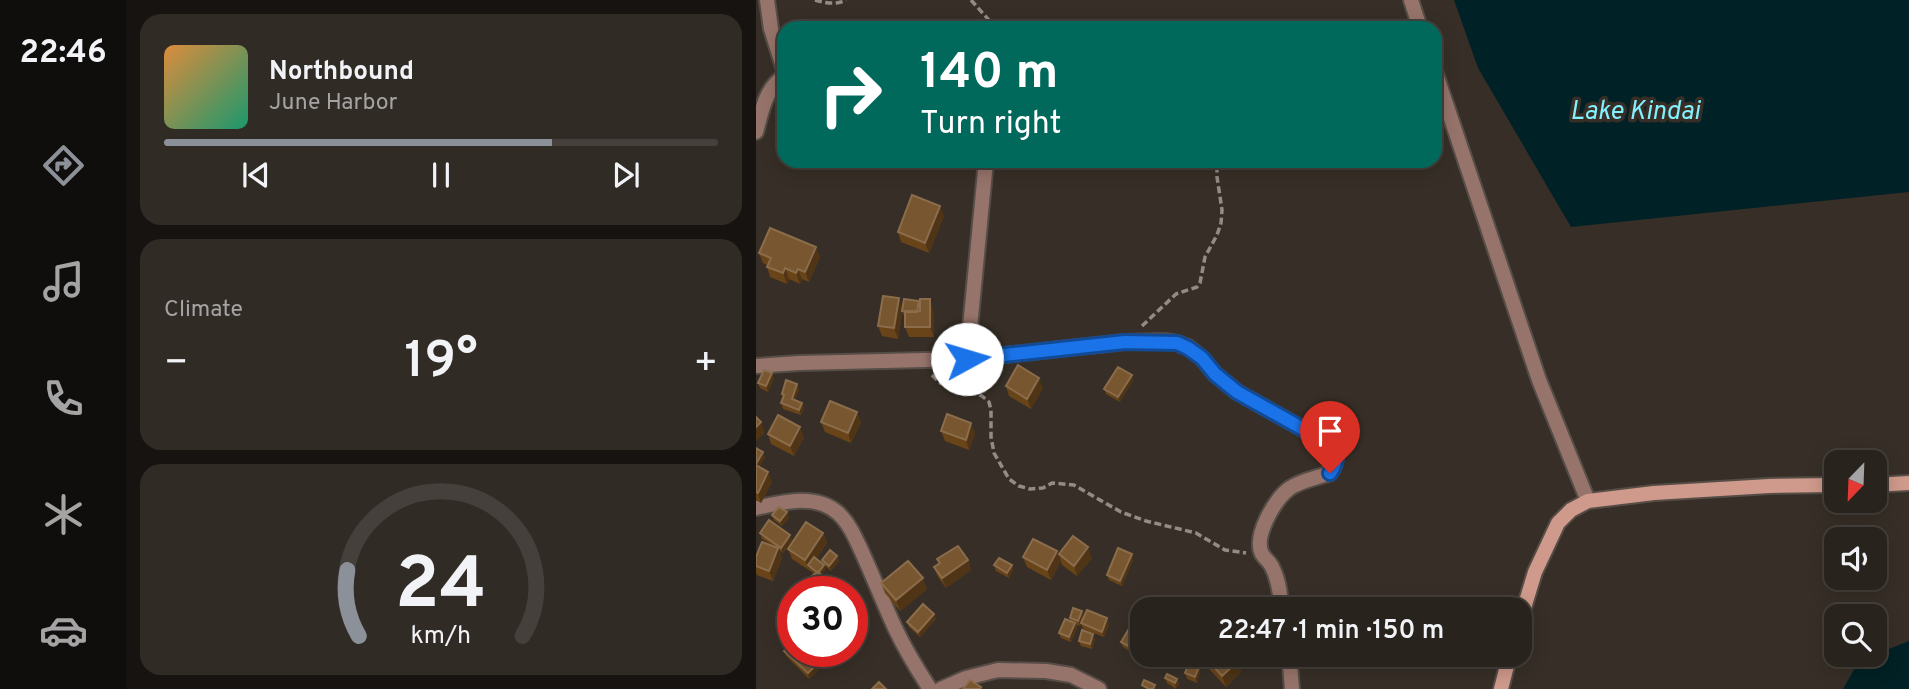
<!DOCTYPE html>
<meta charset="utf-8">
<style>
:root{--surface:#29231d;--page:#312b26;--text:#f1f3f6;--muted:#a5a4a4;--line:#45403b;--accent:#8c9099}
body{margin:0;font-family:Overpass,sans-serif;background:var(--page);color:var(--text);height:100vh;display:flex;flex-direction:column;font-size:26px;white-space:nowrap}
*{box-sizing:border-box;margin:0}
p{font-size:23px;color:var(--muted)}
.icon{flex:none;width:38px;height:38px;fill:none;stroke:currentColor;stroke-width:2;stroke-linecap:round;stroke-linejoin:round}
.map{position:relative;flex:1;overflow:hidden}
.side{display:flex;flex-direction:column;gap:14px;padding:14px;background:#171310;width:630px}
.side>*{flex:none}
.top-card{position:absolute;left:21px;top:21px;width:665px;height:147px;border-radius:21px;box-shadow:0 4px 18px #0003,0 0 0 2px var(--line);background:#00695c;color:#fff;overflow:hidden}
.needle{width:46px;rotate:203deg}
.controls{position:absolute;left:1068px;top:450px;display:grid;gap:14px}
.controls a{display:grid;place-items:center;width:63px;height:63px;border-radius:14px;background:var(--surface);box-shadow:0 4px 18px #0003,0 0 0 2px var(--line);font-size:35px}
.speed{position:absolute;left:21px;top:576px;display:flex;gap:14px;font-size:35px;font-weight:700;text-align:center}
.speed>*{display:grid;place-content:center;width:91px;height:91px;border-radius:50%;background:var(--surface);box-shadow:0 4px 18px #0003,0 0 0 2px var(--line);line-height:1}
.speed .limit{border:10px solid #d22;background:#fff;color:#111}
.pin{position:absolute;display:grid;place-items:center;width:60px;height:60px;color:#fff;margin:-72px -30px;border-radius:50% 50% 50% 0;rotate:-45deg;box-shadow:0 0 7px #0007}
.pin .icon{rotate:45deg}
.me{position:absolute;width:77px;margin:-38px;rotate:84deg;stroke-linejoin:round;filter:drop-shadow(0 0 5px #0008)}
.turn{display:flex;align-items:center;gap:24px;height:147px;padding:0 28px;font-size:32px}
.turn .icon{width:91px;height:91px;stroke-width:2.5}
.turn b{display:block;font-size:49px;line-height:60px}
.big{font-size:52px;font-weight:600;line-height:1.1}
.side .card{flex:1;display:flex;flex-direction:column;justify-content:center;gap:10px;min-width:0;padding:0 24px;border-radius:21px;background:var(--page)}
.side .dial{align-items:center;gap:0}
.dial svg{height:182px;overflow:visible;fill:none;stroke:var(--line);stroke-width:7;stroke-linecap:round;text-anchor:middle}
.dial text{fill:var(--text);stroke:none}
.song{display:flex;align-items:center;gap:21px}
.cover{width:84px;height:84px;border-radius:10px;background:linear-gradient(135deg,hsl(30 70% 55%),hsl(160 70% 35%))}
.played{height:7px;border-radius:4px;background:linear-gradient(90deg,var(--accent) 70%,var(--line) 70%)}
.keys{display:flex;justify-content:space-around;direction:ltr}
.heat{display:flex;justify-content:space-between;align-items:center;font-size:38px;direction:ltr}
.trip{position:absolute;left:374px;top:597px;width:402px;height:70px;border-radius:21px;background:var(--surface);box-shadow:0 4px 18px #0003,0 0 0 2px var(--line);font-weight:600;line-height:70px;text-align:center}
main{display:flex;flex:1;min-height:0}
.tabs{display:flex;flex-direction:column;width:126px;justify-content:space-around;align-items:center;background:#100e0c;color:var(--muted)}
.tabs .icon{width:49px;height:49px}
.tabs .active{color:var(--accent)}
.tabs b{font-size:32px;color:var(--text)}
.map>svg:first-child{display:block}
.water{fill:#002125}
.lines{fill:none;stroke-linecap:round;stroke-linejoin:round}
.street-casing{stroke:#554d46;stroke-width:18}
.secondary-casing{stroke:#554d46;stroke-width:18}
.path{stroke:#938c85;stroke-width:3.5;stroke-dasharray:7 3.5;stroke-linecap:butt}
.street{stroke:#96746b;stroke-width:14}
.secondary{stroke:#cf9a8b;stroke-width:14}
.wall{fill:#694419}
.shaded-wall{fill:#4f3416}
.building{fill:#78562f;stroke:#8b6d4c;stroke-width:2}
.route-casing{stroke:#114b97;stroke-width:18}
.route{stroke:#1a73e8;stroke-width:12}
.labels{text-anchor:middle;stroke-width:7;stroke-linejoin:round;paint-order:stroke}
.water-label{font-size:26px;font-style:italic;fill:#82f1fd;stroke:#372f27}
</style>
<main>
<nav class="tabs">
<b>22:46</b>
<svg class="icon active" aria-label="directions" viewBox="0 0 24 24"><path d="M12 3l9 9-9 9-9-9zM9 14v-3h6M13 9l2 2-2 2"/></svg>
<svg class="icon" aria-label="music" viewBox="0 0 24 24"><path d="M9 18V5l10-2v13"/><circle cx="6" cy="18" r="3"/><circle cx="16" cy="16" r="3"/></svg>
<svg class="icon" aria-label="phone" viewBox="0 0 24 24"><path d="M5 4h4l2 5-3 2q2 4 5 5l2-3 5 2v4C11 20 4 13 5 4z"/></svg>
<svg class="icon" aria-label="climate" viewBox="0 0 24 24"><path d="M12 3v18M4 7l16 10M4 17L20 7"/></svg>
<svg class="icon" aria-label="car" viewBox="0 0 24 24"><path d="M5 17H2v-5l4-1 3-4h7l3 4 3 1v5h-3M9 17h6M6 11h13"/><circle cx="7" cy="17" r="2"/><circle cx="17" cy="17" r="2"/></svg>
</nav>
<section class="side">
<div class="card">
<div class="song"><i class="cover"></i><div><b>Northbound</b><p>June Harbor</p></div></div>
<div class="played"></div>
<div class="keys"><svg class="icon" aria-label="previous" viewBox="0 0 24 24"><path d="M18 5L8 12l10 7zM5 5v14"/></svg><svg class="icon" aria-label="pause" viewBox="0 0 24 24"><path d="M8 5v14M16 5v14"/></svg><svg class="icon" aria-label="next" viewBox="0 0 24 24"><path d="M6 5l10 7-10 7zM19 5v14"/></svg></div>
</div>
<div class="card"><p>Climate</p>
<div class="heat"><a>−</a><b class="big">19°</b><a>+</a></div>
</div>
<div class="card dial"><svg viewBox="0 0 100 80">
<path d="M14 69A42 42 0 1 1 86 69"/>
<path d="M14 69A42 42 0 0 1 9 40" stroke="#8c9099"/>
<text x="50" y="56" font-size="32" font-weight="700">24</text>
<text x="50" y="72" font-size="11">km/h</text>
</svg></div>
</section>
<div class="map">
<svg width="1153" height="689" viewBox="0 0 1153 689">
<rect width="100%" height="100%" fill="#372f27"/>
<path class="water" d="M698 0H1153V192L815 227 722 68Z
M1153 641V689H1087L1103 661Z"/>
<g class="lines">
<defs>
<path id="street" d="M11 0 15 29 28 70
M655 0 664 28
M679 71 783 380 832 501
M0 132C6 111 9 89 28 76
M211 359 230 161
M0 366 43 363 211 359 369 342 408 341 421 343 432 347 446 358 459 374 481 392 572 443C582 454 582 461 574 473 561 478 546 480 534 488 519 499 497 536 506 554 509 559 514 562 516 567 523 580 524 595 526 609
M0 508C26 502 60 493 82 513 93 523 99 537 105 550 117 576 127 602 139 628 149 649 161 669 174 689
M533 654 536 689
M185 689 210 678 242 670 290 671 315 675 343 689"/>
<path id="secondary" d="M1118 485 1153 483
M765 618 779 572 802 523 815 510 832 501 898 493 1013 486 1080 485
M745 689 754 654"/>
</defs>
<use href="#street" class="street-casing"/>
<use href="#secondary" class="secondary-casing"/>
<path class="path" d="M59 0C69 3 81 5 90 0
M215 0 240 28
M487 25V28
M386 326 420 294 441 287 444 283 449 257 461 235 465 223 466 210 461 177V161
M176 375 184 383 226 396 233 402 235 410V437L238 453 253 479 263 486 274 489 287 488 296 483 318 485 365 512 390 521 440 533 469 550 490 553"/>
<use href="#street" class="street"/>
<use href="#secondary" class="secondary"/>
</g>
<path class="wall" d="M188 216 173 253 145 242 142 232Z
M3 253 64 257 53 282 46 279 44 284 33 279 31 284 14 277 11 267V265L7 263Z
M163 301 164 305 177 309 178 337H153L149 327V316H148L146 311 142 339 126 336 122 326 147 308Z
M18 378 12 392 4 388 2 383Z
M377 380 364 402 350 394 348 389Z
M41 384 43 390 39 400 46 403 48 408 45 415 27 409 25 403 27 398 26 394Z
M250 386 287 388 275 409 253 396Z
M101 412 105 423 95 443 69 432 65 422Z
M185 431 219 433 213 450 189 441Z
M12 434 48 437 38 456 15 444Z
M0 448 9 457 3 467 16 482 5 503 0 500Z
M16 515 33 518 26 526 18 520Z
M4 533 36 540 27 553 23 550 26 558 17 581 1 575 0 573V557L16 545 6 539Z
M67 533 71 543 60 559 67 564 66 560 81 556 83 561 75 571 68 565 69 570 65 575 78 592H54L50 581 59 574 36 559 32 549Z
M301 551 305 561 295 580 271 567 267 557Z
M303 554 336 558 321 576 306 565Z
M376 554 377 560 366 586 353 580 351 575Z
M181 559 212 560 215 570 190 588 182 577 178 567 183 564Z
M238 565H256L257 570 253 578 240 571Z
M125 583 171 589 144 611 129 593Z
M178 614 180 619 164 637 153 627 151 622Z
M327 617 324 626 320 625 321 628 315 642 305 638 303 633 315 621 314 618Z
M387 620V637L378 654 367 647 365 642 376 628 375 625Z
M325 623 353 624 348 637 327 629Z
M339 639 336 649 325 646 323 641Z
M28 651 60 665 62 670 53 679 30 656Z
M408 654H428L419 666 409 658Z
M450 658 481 662 485 672 470 687 453 669Z
M443 667 444 672 441 683 431 679 429 673Z
M409 678 421 679 423 684 420 689 411 683Z"/>
<path class="shaded-wall" d="M184 206 188 216 173 253 169 243Z
M60 247 64 257 53 282 49 272Z
M29 268 33 279 31 284 27 273Z
M42 269 46 279 44 284 40 273Z
M143 298 147 309 142 339 138 328Z
M174 299 177 309 178 337 174 327Z
M16 373 18 378 12 392 10 386Z
M376 375 377 380 364 402 362 397Z
M283 378 287 388 275 409 271 399Z
M41 384 43 390 38 404 36 399Z
M46 403 48 408 45 415 43 410Z
M101 412 105 423 95 443 92 433Z
M5 422 9 433 0 441V427Z
M215 423 219 433 213 450 210 440Z
M44 427 48 437 38 456 34 446Z
M7 452 9 457 1 470 0 464Z
M12 472 16 482 5 503 2 493Z
M31 512 33 518 26 526 24 521Z
M67 533 71 543 55 568 52 565 53 570 49 560Z
M34 535 36 540 27 553 25 548Z
M332 547 336 558 321 576 318 566Z
M22 548 26 558 17 581 13 571Z
M301 551 305 561 295 580 291 570Z
M376 554 377 560 366 586 364 581Z
M81 556 83 561 75 571 73 566Z
M212 560 215 570 190 588 186 578Z
M68 565 69 570 64 578 62 573Z
M256 565 257 570 253 578 251 573Z
M167 578 171 589 144 611 140 600Z
M326 611 327 617 324 626 322 621Z
M178 614 180 619 164 637 162 632Z
M351 618 353 624 348 637 346 632Z
M319 623 321 628 315 642 313 637Z
M385 633 387 638 378 654 376 648Z
M337 634 339 639 336 649 334 644Z
M422 654H428L419 666 417 660Z
M440 654H447L442 660Z
M481 662 485 672 470 687 466 676Z
M60 665 62 670 53 679 52 673Z
M443 667 444 672 441 683 439 677Z
M421 679 423 684 420 689 419 683Z"/>
<path class="building" d="M156 195 184 206 169 243 142 232Z
M14 228 60 247 49 272 42 269 40 273 29 268 27 273 11 267 15 258 3 253Z
M127 296 143 298 138 328 122 326Z
M148 299 163 301 161 312 146 311Z
M164 299H174V327H149V312L164 311Z
M262 365 283 378 271 399 250 386Z
M362 367 376 375 362 397 348 389Z
M8 370 16 373 10 386 2 383Z
M30 380 41 384 36 399 46 403 43 410 25 403 28 395 26 394Z
M74 401 101 412 92 433 65 422Z
M191 414 215 423 210 440 185 431Z
M22 415 44 427 34 446 12 434Z
M0 417 5 422 0 427Z
M0 448 7 452 0 464Z
M0 465 12 472 2 493 0 492Z
M23 507 31 512 24 521 16 515Z
M13 520 34 535 25 548 4 533Z
M50 522 67 533 49 560 32 549Z
M317 536 332 547 318 566 303 554Z
M277 539 301 551 291 570 267 557Z
M6 542 22 548 13 571 0 566V557Z
M202 546 212 560 186 578 178 567 184 563 181 559Z
M362 548 376 554 364 581 351 575Z
M74 550 81 556 73 566 66 560Z
M58 557 68 565 62 573 52 565Z
M243 558 256 565 251 573 238 565Z
M152 561 167 578 140 600 125 583Z
M62 571 78 592H58L50 581Z
M167 604 178 614 162 632 151 622Z
M317 608 326 611 322 621 314 618Z
M331 610 351 618 346 632 325 623Z
M381 616 387 620 386 633 375 625Z
M309 619 319 623 313 637 303 633Z
M374 627 385 633 376 648 365 642Z
M326 630 337 634 334 644 323 641Z
M37 642V651H46L60 665 52 673 28 651Z
M409 654H422L417 660Z
M454 654H474L481 662 466 676 450 658Z
M433 663 443 667 439 677 429 673Z
M411 674 421 679 419 683 409 678Z
M214 680 225 687 224 689H207Z
M388 680 399 685 397 689H393L386 685Z
M123 682 130 689H116Z"/>
<g class="lines">
<defs>
<path id="route" d="M211 359 369 342 421 343 432 348 446 358 459 374 481 392 572 443C582 454 582 461 574 473"/>
</defs>
<use href="#route" class="route-casing"/>
<use href="#route" class="route"/>
</g>
<g class="labels">
<g class="water-label">
<text x="879" y="119">Lake Kindai</text>
</g>
</g>
</svg>
<div class="controls">
<a><svg class="needle" viewBox="-14 -14 28 28"><path d="M0-13l5 13h-10z" fill="#e53935"/><path d="M0 13l5-13h-10z" fill="#a5a4a4"/></svg></a>
<a><svg class="icon" aria-label="sound" viewBox="0 0 24 24"><path d="M4 9h4l5-4v14l-5-4H4zM17 9q2 3 0 6"/></svg></a>
<a><svg class="icon" aria-label="search" viewBox="0 0 24 24"><circle cx="10" cy="10" r="6"/><path d="M15 15l6 6"/></svg></a>
</div>
<div class="speed"><div class="limit">30</div></div>
<div class="pin" style="left:574px;top:473px;background:#d93025"><svg class="icon" aria-label="arrive" viewBox="0 0 24 24"><path d="M6 21V4h12l-3 4 3 4H6"/></svg></div>
<svg class="me" style="left:211px;top:359px" viewBox="-20 -20 40 40"><circle r="19" fill="#fff"/><path d="M0-13L10 11 0 6-10 11z" fill="#1a73e8"/></svg>
<div class="trip">22:47 · 1 min · 150 m</div>
<div class="top-card">
<div class="turn"><svg class="icon" aria-label="right" viewBox="0 0 24 24"><path d="M7 20v-9h11M14 6l5 5-5 5"/></svg><div><b>140 m</b>Turn right</div></div>
</div>
</div>
</main>
